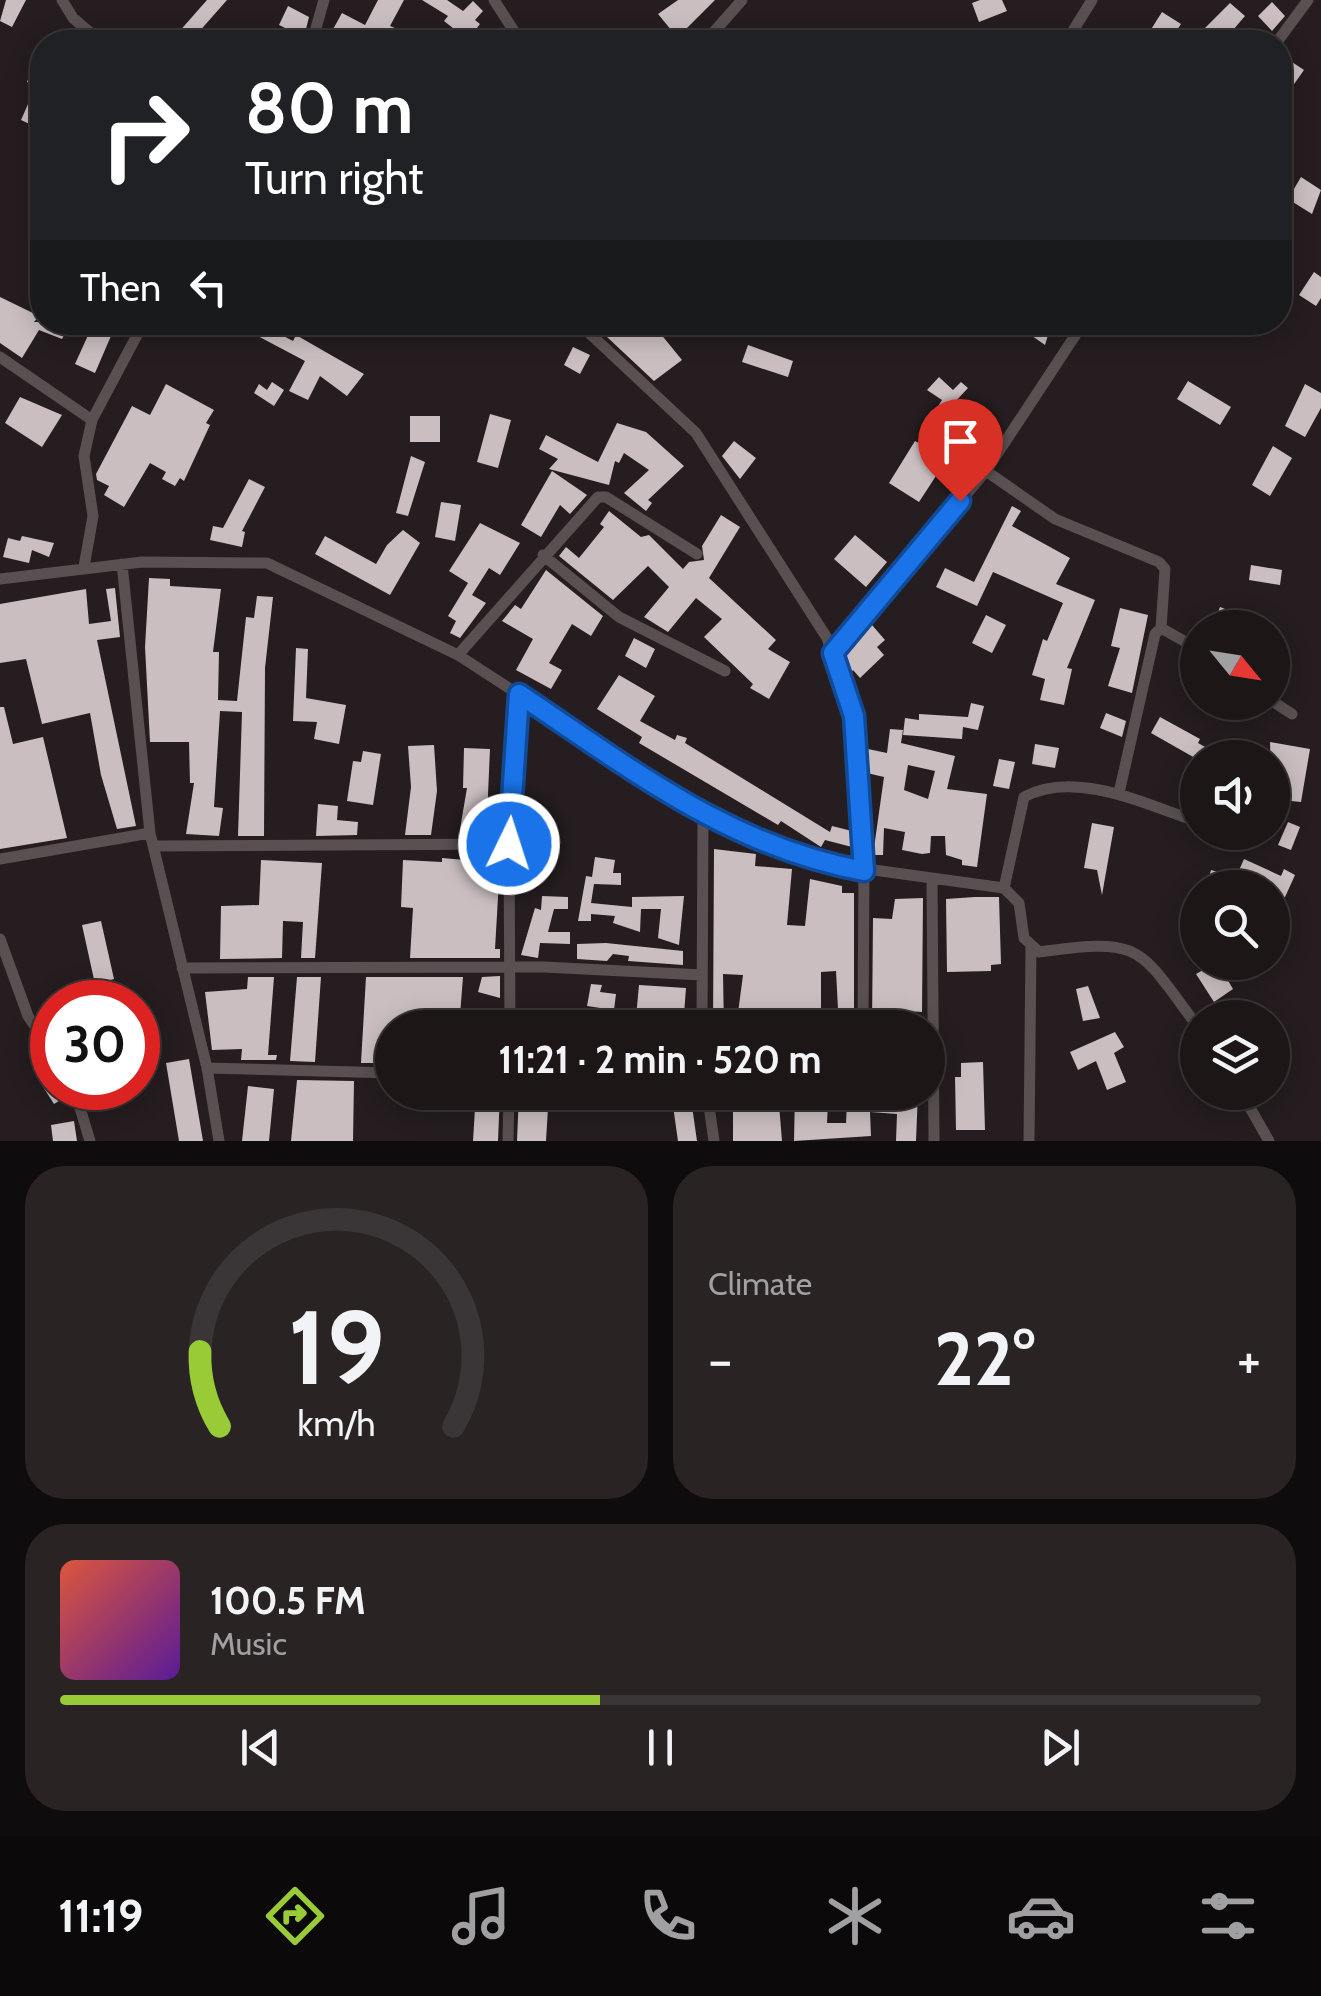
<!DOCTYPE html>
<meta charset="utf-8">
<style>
:root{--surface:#1c1617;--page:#292324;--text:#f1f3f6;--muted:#a09fa1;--line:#3a3536;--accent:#99cb36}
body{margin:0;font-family:Cabin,sans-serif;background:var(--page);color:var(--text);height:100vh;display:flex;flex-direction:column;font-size:38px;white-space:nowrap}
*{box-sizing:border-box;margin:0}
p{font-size:32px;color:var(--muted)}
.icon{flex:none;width:55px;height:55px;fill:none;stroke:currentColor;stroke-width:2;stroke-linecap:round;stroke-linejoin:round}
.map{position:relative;height:1141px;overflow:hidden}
.panel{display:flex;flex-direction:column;gap:25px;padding:25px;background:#0f0c0d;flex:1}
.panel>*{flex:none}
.guide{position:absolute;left:30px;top:30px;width:1262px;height:305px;border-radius:40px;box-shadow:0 5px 25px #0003,0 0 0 2px var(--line);background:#202124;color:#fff;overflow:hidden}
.needle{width:65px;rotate:120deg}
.tools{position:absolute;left:1180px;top:610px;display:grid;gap:20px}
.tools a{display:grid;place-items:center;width:110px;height:110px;border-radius:50%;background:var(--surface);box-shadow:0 5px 25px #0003,0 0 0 2px var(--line);font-size:50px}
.speed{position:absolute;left:30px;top:980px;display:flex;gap:20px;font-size:50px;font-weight:700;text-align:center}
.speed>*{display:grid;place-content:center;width:130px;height:130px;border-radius:50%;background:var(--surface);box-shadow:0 5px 25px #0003,0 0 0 2px var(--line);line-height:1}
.speed .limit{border:15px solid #d22;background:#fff;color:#111}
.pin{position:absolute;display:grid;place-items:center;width:85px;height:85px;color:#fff;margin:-102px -42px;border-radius:50% 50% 50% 0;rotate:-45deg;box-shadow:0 0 10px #0007}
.pin .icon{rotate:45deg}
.me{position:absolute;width:110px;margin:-55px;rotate:4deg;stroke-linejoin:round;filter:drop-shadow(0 0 8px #0008)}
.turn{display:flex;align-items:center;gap:35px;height:210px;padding:0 50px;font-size:45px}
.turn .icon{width:130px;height:130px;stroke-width:2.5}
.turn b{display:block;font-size:70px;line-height:85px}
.then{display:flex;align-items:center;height:95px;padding:0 50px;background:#0003;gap:20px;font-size:38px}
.big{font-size:75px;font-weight:700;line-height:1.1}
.panel .tile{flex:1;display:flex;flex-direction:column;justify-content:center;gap:15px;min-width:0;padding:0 35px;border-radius:40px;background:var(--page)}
.panel .dial{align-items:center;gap:0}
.dial svg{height:260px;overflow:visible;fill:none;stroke:var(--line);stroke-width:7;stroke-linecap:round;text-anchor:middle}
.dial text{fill:var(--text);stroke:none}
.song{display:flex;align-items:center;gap:30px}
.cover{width:120px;height:120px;border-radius:15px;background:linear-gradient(135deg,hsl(10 70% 55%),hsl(270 70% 35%))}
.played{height:10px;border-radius:5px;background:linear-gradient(90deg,var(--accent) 45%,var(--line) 45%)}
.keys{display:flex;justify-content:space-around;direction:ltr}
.heat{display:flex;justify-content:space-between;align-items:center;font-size:55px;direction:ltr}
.panel .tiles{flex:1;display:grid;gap:25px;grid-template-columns:1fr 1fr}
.tile:last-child{grid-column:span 2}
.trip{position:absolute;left:375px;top:1010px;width:570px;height:100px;border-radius:50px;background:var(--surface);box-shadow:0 5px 25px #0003,0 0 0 2px var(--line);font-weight:700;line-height:100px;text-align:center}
.dock{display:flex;height:160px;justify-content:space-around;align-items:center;background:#0b0909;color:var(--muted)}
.dock .icon{width:70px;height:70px}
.dock .selected{color:var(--accent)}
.dock b{font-size:45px;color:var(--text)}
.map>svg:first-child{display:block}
.building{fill:#cabec1;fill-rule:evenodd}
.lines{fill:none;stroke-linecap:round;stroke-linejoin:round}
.minor{stroke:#5a5052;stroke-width:11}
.route-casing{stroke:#114b97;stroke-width:25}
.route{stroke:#1a73e8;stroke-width:18}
</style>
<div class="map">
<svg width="1321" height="1141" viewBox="0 0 1321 1141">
<rect width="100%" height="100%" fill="#251d1f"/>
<path class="building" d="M6 0H26L12 27 0 21Z
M207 0H227L190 42H170Z
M378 0H404L390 26 395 28 388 42H349L331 33 342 13 365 25Z
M422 0H447L463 11 473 1 483 11 475 20 480 24 468 40 444 21 448 16Z
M678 0H715L686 29 696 42H681L658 14Z
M980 0H1002L1007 11 979 22 972 3Z
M1272 2 1285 16 1272 31 1258 16Z
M1230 3 1245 16 1233 30 1249 42H1217L1202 31Z
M288 6 309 17 304 37 279 25Z
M1162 12 1181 24 1169 42H1143Z
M42 45V130L21 120 36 86 27 82Z
M1289 60 1304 70 1292 87 1280 79Z
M1301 177 1321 190 1312 214 1288 199Z
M1314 272 1321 277V298L1316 306 1299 295Z
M0 297 39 316 34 322H71L62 339 39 330 22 358 0 343Z
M94 322H117L95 373 75 364Z
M231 322H281L276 332 293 341 296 335 364 374 347 396 320 376 308 400 289 391 305 361Z
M591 322H633L639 328 651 322 682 360 654 381Z
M1027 322H1052L1045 345 1025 331Z
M748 345 793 361 788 377 742 362Z
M573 347 590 355 580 374 564 365Z
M939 377 953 390 961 382 968 388 928 431 924 428 942 400 927 390Z
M1188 381 1231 407 1220 425 1177 399Z
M272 382 284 390 274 406 254 393 259 384 267 390Z
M166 384 214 410 206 423 210 425 184 481 180 478 175 486 162 479 166 472 150 463 124 507 104 495 109 486 97 480 96 474 132 406 150 415Z
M1305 384 1321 393V408L1305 437 1285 426Z
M20 397 62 415 42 447 5 423Z
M490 414 511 420 498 468 477 462Z
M410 416H440V442H410Z
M617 423 646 432 684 466 648 500 652 503 646 511 624 493 649 470 624 453 619 463 615 461 609 485 549 469 558 459 539 449 546 435 598 462Z
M734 441 756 458 740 479 722 456Z
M915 441 947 459 919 502 889 483Z
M1273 446 1292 458 1270 496 1252 485Z
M411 456 425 462 408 516 396 513Z
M552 471 587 495 570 514 560 505 541 537 521 525Z
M249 479 265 487 242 531 245 532 242 547 210 540 213 526 223 528Z
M441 502 461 505 455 541 435 537Z
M1012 506 1021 511 1012 526 1070 558 1056 584 1095 600 1067 668 1072 669 1064 705 1040 700 1045 679 1032 675 1043 639 1047 641 1063 603 993 572 977 606 936 587 945 568 974 582Z
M609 511 641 537 649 535 683 569 689 562 704 560 702 546 721 515 740 527 709 578 776 640 768 649 790 662 769 699 750 688 753 684 704 637 722 619 696 598 668 632 644 617 669 587 648 566 613 600 559 556 566 547 579 558 604 527 600 524Z
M480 523 520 543 500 575 489 568 472 595 486 603 460 638 450 633 456 621 448 616 468 583 449 571Z
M403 530 420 543 390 595 315 554 325 536 376 564 387 545Z
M855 535 887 562 866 587 834 559Z
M22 536 54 543 49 557 32 550 29 563 3 557 8 538 20 541Z
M1251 565 1282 570 1280 585 1249 580Z
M546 570 603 616 591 636 572 624 549 663 562 670 551 689 516 670 533 639 502 621 515 605 521 609Z
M149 578 170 579V586L221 589 213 652H219L218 700 237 701 246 617 254 618 257 596 273 597 265 668 264 836H238L242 712 220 711 214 807 223 808 219 836 186 834 194 783H190L189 742H150L145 647Z
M115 588 120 637 97 640 136 826 117 829 101 775 90 713 42 724 26 659 0 663V604L86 589 89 624 111 621 106 589Z
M1220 607 1238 614 1232 628H1212Z
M1120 608 1148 615 1132 693 1108 686 1120 648 1111 646Z
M986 615 1006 625 992 653 972 643Z
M872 625 885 640 877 647 884 655 860 678 853 670 850 675 843 656Z
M634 638 655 649 646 668 625 656Z
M296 648 308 649 306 698 346 705 339 744 314 739 317 722 293 721Z
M619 675 655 696 640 721 675 740 677 735 687 738 685 743 830 832 832 826 852 831V847L825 840 821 847 781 821 778 825 639 743 642 737 597 709Z
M971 703 984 706 978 730 963 727 962 739 903 735 905 718 919 720V714L968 717Z
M0 707H4L13 744 43 737 67 838 0 849Z
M1106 713 1126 721 1122 737 1100 728Z
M1160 717 1200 739 1198 743 1225 758H1195L1151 733Z
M890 729 903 730 901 743 955 756 947 789 987 794 977 867 962 865V860L946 855 945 836H931L930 853 922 854 902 850 905 832 884 828 883 855H873L884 777 867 773 866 757 868 749 887 753ZM908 765 935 771 928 799 904 790Z
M1270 742 1310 749 1301 802 1272 799Z
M1035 744 1059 748 1055 768 1032 764Z
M434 745 437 791 431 835H405L411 787 408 746Z
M464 748 490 749 487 817 497 818 494 835 460 829 467 788H463Z
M363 751 381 754 373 805 347 801 353 761 361 762Z
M999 759 1015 762 1009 789 993 786Z
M318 804 338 806 337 820 358 822 357 835 316 836Z
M1288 822 1300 827 1291 850 1278 845Z
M1092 823 1114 827 1102 895 1097 870 1084 868Z
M714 849 756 854 755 866 792 869 787 925 805 926 810 879 842 886V893H854V1028H839L836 971 821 972V1028H736L743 975 723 974 724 1028H713Z
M595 857 615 860 613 873H621V885L594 884 591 903 632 907V897L684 896 679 945 658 938 661 909H641L640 932 613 923 615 916 591 914V921H578L586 876 592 877Z
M442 858 500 863 495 949H500V958H410L413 908 401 907 403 860 442 862Z
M1244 859 1281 876 1284 869 1295 875 1281 906 1272 902V888L1207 885 1211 870 1236 877Z
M261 860 322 863 315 958H301L303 922 283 921 282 958 220 959 221 906 259 905Z
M542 896 568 897V909H554L548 932H570V944L540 943 538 958 521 955 535 908 541 910Z
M975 897H999L1001 964 991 965V971L947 972 946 899Z
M923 898 922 1012 892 1010V1028H872L873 918 892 919 895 899Z
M101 921 114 979 95 984 82 925Z
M606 943 683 951V965L628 961 629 956 613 954 607 961 577 959V944Z
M1217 962 1233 989 1214 1002 1196 974Z
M500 976V998L478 992 482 977Z
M248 977H274L268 1055H277L276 1060H241L242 1049 212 1050 205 992 247 989Z
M297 977H321L315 1062 290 1061Z
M366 977H463L459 1028H389L387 1063H361Z
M591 984 602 985 600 992 616 994 614 1010 587 1006Z
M639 985 686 988 683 1028H635Z
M1088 986 1100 1018 1083 1021 1076 989Z
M1115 1032 1124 1047 1114 1053 1126 1082 1107 1090 1096 1061 1078 1070 1070 1052Z
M189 1059 203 1141H179L166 1063Z
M983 1062 985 1130H956L955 1077H961V1063Z
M52 1074V1088H65L67 1096 54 1104 40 1082Z
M297 1080 354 1081 353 1141H291Z
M248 1086 274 1089 269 1141H242Z
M476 1092H500L498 1141H473Z
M519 1092H549L546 1141H517Z
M671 1092H690L697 1141H678Z
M733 1092H778L782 1141H733Z
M795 1092H918L916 1141H896L897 1114 870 1112 871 1136 794 1141ZM847 1102 846 1123H827L828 1103Z
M74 1121 77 1141H53L51 1125Z"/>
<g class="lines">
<path class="minor" d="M62 0 73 18 101 42
M494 0 521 42
M312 42 324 0
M705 42 742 0
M1066 42 1092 0
M1277 42 1308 0
M586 330 696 433 827 638 854 717 864 871 863 1028
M0 357 92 420
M986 471 1055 519 1159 562 1165 569 1161 628
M543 555 619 617 725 671
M122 564 150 833 207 1068 219 1141
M84 567 93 516 84 456 92 420 144 322
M0 579 142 562 267 563 458 655 703 814 763 845 809 861 1004 888 1019 903 1024 938 1039 952C1144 937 1138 947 1198 1027
M833 653 986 471 1084 322
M458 655 598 497H606L697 554
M1272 701 1292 714
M1119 793 1155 634 1161 628 1198 649
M1230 832 1238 835
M153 846 509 844
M0 859 150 833
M932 879 934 1141
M1004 888 1024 797C1075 769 1148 805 1198 822
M0 939 28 1016 52 1052
M182 968 544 967 702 975
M510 1028 509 844 519 695
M702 1028 703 814
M207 1068 392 1073
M74 1088 90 1141
M707 1092 714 1141
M1241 1092 1269 1141
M508 1141 509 1092
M1029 1141 1031 946"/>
</g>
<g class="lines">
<defs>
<path id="route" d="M509 844 519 694C630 768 730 847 864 871L854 716 833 653 960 501"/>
</defs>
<use href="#route" class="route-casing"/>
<use href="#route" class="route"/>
</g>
</svg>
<div class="tools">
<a><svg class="needle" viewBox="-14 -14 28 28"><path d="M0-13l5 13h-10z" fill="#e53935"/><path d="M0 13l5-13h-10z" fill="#a09fa1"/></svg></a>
<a><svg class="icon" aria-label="sound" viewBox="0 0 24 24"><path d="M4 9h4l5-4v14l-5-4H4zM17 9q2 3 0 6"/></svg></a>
<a><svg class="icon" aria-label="search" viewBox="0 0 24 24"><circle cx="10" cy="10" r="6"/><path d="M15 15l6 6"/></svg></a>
<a><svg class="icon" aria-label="layers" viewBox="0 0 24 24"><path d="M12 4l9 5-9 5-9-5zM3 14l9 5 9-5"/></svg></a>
</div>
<div class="speed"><div class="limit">30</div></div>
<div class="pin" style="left:960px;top:501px;background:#d93025"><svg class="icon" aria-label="arrive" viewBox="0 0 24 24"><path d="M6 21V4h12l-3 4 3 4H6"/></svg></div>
<svg class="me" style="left:509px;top:844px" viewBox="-20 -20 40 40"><circle r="17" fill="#1a73e8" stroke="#fff" stroke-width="3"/><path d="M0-11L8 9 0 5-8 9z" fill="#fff"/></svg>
<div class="trip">11:21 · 2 min · 520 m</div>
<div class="guide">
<div class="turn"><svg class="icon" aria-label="right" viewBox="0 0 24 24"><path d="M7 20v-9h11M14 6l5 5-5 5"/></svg><div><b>80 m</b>Turn right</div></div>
<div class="then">Then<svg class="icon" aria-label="left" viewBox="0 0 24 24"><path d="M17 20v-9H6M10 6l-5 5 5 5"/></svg></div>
</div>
</div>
<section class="panel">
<div class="tiles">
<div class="tile dial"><svg viewBox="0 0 100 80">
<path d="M14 69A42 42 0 1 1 86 69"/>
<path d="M14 69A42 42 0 0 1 8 46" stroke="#99cb36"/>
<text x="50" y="56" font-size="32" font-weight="700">19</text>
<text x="50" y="72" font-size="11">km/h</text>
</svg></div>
<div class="tile"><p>Climate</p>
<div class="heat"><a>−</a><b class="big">22°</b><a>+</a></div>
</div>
<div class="tile">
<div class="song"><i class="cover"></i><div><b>100.5 FM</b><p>Music</p></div></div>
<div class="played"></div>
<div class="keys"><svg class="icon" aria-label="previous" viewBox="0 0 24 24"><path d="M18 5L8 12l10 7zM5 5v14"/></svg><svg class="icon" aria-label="pause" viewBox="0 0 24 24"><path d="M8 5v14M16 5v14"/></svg><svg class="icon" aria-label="next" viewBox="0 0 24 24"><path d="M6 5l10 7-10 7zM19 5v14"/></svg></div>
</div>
</div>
</section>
<nav class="dock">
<b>11:19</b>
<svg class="icon selected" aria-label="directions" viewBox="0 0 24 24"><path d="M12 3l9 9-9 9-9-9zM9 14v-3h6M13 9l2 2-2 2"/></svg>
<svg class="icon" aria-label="music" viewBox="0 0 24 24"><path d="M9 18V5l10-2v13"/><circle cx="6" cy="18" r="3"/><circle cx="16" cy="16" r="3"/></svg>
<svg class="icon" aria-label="phone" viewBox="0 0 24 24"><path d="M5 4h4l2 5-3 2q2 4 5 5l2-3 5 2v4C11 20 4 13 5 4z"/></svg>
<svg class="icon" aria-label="climate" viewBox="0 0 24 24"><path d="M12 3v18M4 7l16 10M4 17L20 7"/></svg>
<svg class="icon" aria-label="car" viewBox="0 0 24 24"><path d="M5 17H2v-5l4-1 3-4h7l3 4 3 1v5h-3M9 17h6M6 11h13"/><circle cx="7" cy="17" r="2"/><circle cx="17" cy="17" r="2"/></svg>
<svg class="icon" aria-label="filters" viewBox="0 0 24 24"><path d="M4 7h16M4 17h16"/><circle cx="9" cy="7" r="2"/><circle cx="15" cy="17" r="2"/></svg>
</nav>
